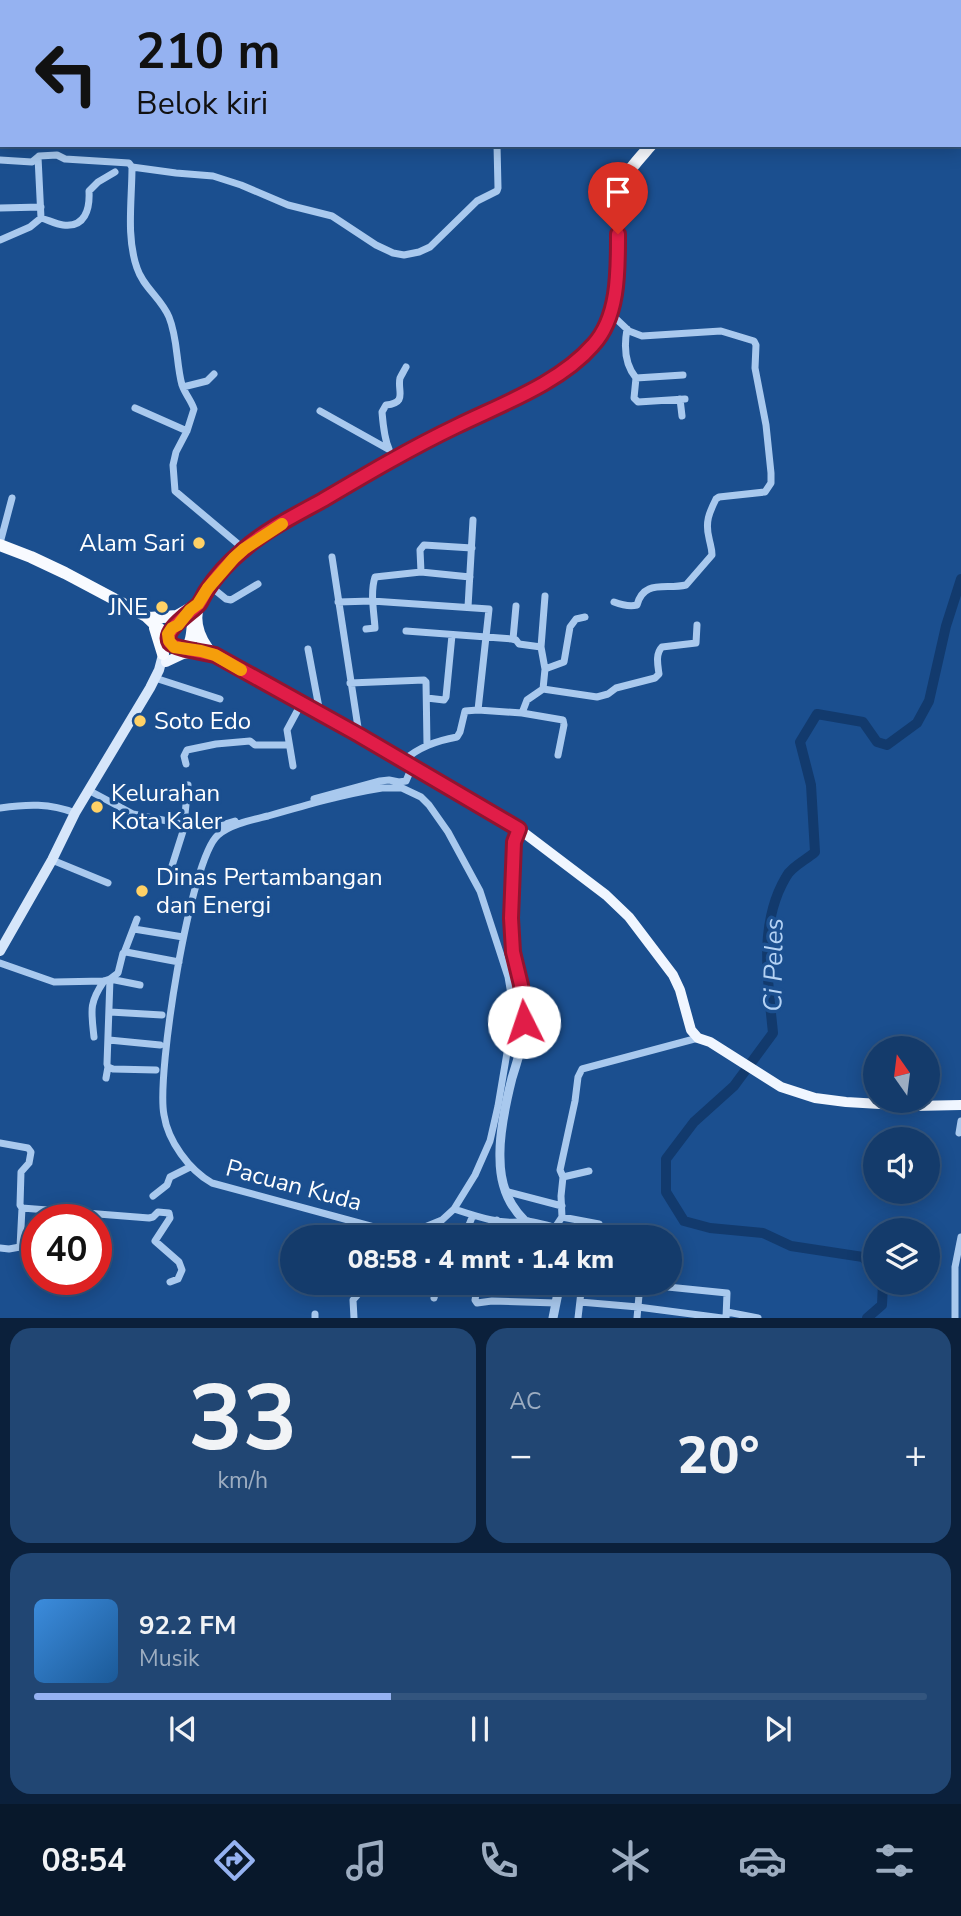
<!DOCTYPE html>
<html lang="id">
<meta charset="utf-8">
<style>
:root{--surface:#143b6b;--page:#214673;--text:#f1f3f6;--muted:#9dadc1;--line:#33557e;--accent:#95b2f1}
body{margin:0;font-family:"Nunito Sans",sans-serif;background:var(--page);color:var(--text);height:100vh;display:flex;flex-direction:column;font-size:26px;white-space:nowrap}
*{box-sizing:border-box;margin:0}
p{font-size:23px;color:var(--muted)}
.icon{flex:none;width:38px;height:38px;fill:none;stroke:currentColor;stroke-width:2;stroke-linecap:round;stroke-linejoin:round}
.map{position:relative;height:1318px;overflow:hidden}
.sheet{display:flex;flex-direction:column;gap:10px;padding:10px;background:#0b203b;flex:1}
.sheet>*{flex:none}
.banner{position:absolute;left:0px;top:0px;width:962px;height:147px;box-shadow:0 4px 18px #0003,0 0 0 2px var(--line);background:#95b2f1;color:#111;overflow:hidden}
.needle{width:46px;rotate:346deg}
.controls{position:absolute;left:863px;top:1036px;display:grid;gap:14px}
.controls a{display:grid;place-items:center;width:77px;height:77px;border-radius:50%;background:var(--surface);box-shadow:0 4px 18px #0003,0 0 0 2px var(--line);font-size:35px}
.speed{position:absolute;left:21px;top:1204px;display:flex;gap:14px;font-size:35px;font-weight:700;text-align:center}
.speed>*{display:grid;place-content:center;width:91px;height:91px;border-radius:50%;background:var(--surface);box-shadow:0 4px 18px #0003,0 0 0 2px var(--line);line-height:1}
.speed .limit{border:10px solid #d22;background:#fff;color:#111}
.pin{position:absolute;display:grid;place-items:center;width:60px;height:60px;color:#fff;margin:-72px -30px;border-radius:50% 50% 50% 0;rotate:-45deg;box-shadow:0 0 7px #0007}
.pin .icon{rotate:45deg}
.me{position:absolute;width:77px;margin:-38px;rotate:356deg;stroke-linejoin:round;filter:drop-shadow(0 0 5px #0008)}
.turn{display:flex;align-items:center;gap:24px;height:147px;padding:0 21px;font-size:32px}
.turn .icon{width:91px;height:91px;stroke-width:2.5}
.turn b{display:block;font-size:49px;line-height:60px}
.big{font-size:52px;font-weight:800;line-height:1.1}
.sheet .card{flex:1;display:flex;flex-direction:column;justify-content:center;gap:10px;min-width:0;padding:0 24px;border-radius:21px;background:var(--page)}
.sheet .dial{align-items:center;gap:0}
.dial b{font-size:91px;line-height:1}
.song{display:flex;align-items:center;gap:21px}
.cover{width:84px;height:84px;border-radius:10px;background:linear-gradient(135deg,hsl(210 70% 55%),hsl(210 70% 35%))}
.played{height:7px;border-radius:4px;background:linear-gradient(90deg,var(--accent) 40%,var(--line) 40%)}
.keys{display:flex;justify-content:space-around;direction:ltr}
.heat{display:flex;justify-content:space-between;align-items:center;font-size:38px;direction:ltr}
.sheet .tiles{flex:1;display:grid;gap:10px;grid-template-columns:1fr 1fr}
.card:last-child{grid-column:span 2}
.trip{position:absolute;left:280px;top:1225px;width:402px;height:70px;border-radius:35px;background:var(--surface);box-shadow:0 4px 18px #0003,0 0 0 2px var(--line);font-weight:800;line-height:70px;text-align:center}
.tab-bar{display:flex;height:112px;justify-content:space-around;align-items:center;background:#08182b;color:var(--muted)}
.tab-bar .icon{width:49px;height:49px}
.tab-bar .active{color:var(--accent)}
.tab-bar b{font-size:32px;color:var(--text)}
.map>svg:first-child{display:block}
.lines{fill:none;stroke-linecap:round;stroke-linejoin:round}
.river{stroke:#123a6d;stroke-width:10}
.minor{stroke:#a9c9ee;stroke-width:7}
.tertiary{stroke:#a9c9ee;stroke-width:9}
.secondary{stroke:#d6e6fa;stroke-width:10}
.primary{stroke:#f0f6ff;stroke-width:10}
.trunk{stroke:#f8faff;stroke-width:12}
.route-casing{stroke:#92132f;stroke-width:18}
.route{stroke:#e11d48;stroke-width:12}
.slow{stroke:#f59e0b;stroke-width:12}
.poi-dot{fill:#ffd166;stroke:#1b4f8f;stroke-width:2.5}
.labels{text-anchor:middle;stroke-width:7;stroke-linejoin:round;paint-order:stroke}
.poi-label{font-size:24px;fill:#fff;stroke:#1b4f8f;text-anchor:start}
.street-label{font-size:24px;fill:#fff;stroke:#1b4f8f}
.water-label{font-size:26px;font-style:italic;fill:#b5d3f5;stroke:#1b4f8f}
</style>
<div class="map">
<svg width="961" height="1318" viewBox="0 0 961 1318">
<rect width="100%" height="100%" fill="#1b4f8f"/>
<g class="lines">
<path class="river" d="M875 1270 863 1257 791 1246 763 1233 710 1228 684 1221 666 1192V1159L694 1122 734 1086 773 1033C768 981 758 924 786 877 791 867 806 860 815 852L811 785 800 742 817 714 863 722 877 742 887 745 917 723 929 701 946 626 961 579
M867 1318 882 1305 883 1283"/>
<path class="minor" d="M568 0V2
M0 52H2
M0 160 32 162 38 157
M132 167C132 200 126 237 137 268 143 287 161 298 169 317 178 339 176 363 182 385 185 394 191 400 194 409L187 431 176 452 173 465 175 491 244 549
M0 208 41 207
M41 218C48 220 56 224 63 225 85 228 90 209 89 191L98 182 115 172
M0 240 30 227 41 218 38 157 39 156 57 155 65 159 129 163 132 167 176 173 213 176 241 185 288 205 332 216 376 245 393 253 404 255 419 252 430 247 477 201 497 191 498 188 497 145
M611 314 629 331 642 336 721 331 754 341 756 345 755 368 766 425 771 473V483L765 492 719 497 716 499C709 513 705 522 709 538 710 544 712 548 712 555L686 585C666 590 644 579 637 605 629 607 622 605 614 602
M627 329C624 346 624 364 636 378L683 375
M636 378 634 398 638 402 685 399
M183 387 207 381 214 374
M680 399 682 416
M135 408 187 431
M320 411 388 449
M389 449C384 438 383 424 382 412L386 405C408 403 397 391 400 378 401 376 405 369 406 367
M0 543 12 498
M332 557 359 734
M421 572 420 550 424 545 472 548
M210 586 226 599 231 600 258 584
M338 602 372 601 489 609 478 710
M468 607 473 520
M366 629 375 628C374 612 370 593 375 577L421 572 470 577
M406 631 512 639 516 640 519 644 541 647 545 596
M513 639 516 606
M308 649 320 713
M545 669 564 662 570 627 576 619 585 617
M155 678 220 699
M350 683 424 680 426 682 427 745
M543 689 597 697 608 694 616 688 655 678 659 674C658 666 655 654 662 647L696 643 697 625
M427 698 444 700 446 697 452 635
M522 713 563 720 564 725 558 755
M403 761C419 747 436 741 457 737L460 732 465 711 478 710 522 713 527 700 543 689 545 669 541 647
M186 764 184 756 187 750 216 744 250 741 255 745H288
M293 766 287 730 301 704
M382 788H402L421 797 429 805 448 832 480 891 508 977 513 1006 511 1029 498 1106 490 1141 475 1175 454 1209 442 1220 415 1231 385 1230 212 1183C189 1170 168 1141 164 1115 156 1075 190 859 218 835 231 824 252 820 268 816 306 805 344 794 382 788Z
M90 791 133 814 187 825 215 827 235 821
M314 799 380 781 389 780 399 782 406 781 412 767
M0 808C27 804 50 803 75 813
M184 824 188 785
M52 860 108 883
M171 869 185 825
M134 929 183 937
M124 953 137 919
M0 963 54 982 104 981 110 979 118 973 123 953 126 952 179 962
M140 985 110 979 107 1064 108 1067 113 1069 156 1070
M110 1012 162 1015
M94 1037C91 1010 89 1003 104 981
M109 1040 160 1045
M106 1078 108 1067
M959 1133 961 1121
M0 1143 28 1148 31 1152 29 1163 21 1172 20 1205 22 1208
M563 1177 560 1170 575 1101 578 1077 582 1069 698 1038
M505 1191 562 1206
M153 1196 167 1185 170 1177 190 1167
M454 1209C475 1216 504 1226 525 1221
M562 1217 561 1196 563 1177 589 1171
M554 1229 562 1217 599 1224
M464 1237 473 1215
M491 1237 497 1220
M526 1237 530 1222
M0 1248 9 1249 20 1247 22 1208 149 1218 153 1217 158 1212 169 1213 170 1218 155 1241 179 1262 182 1270 178 1279 170 1282
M478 1283 475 1300 477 1303 492 1301 556 1303
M628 1283 727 1293 726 1318
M434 1298 438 1283
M580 1302 638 1307 722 1318
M727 1312 758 1318
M315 1318V1314
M354 1318 353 1300 368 1283
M578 1318 582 1283
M637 1318 640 1284
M955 1318V1267L961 1237"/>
<path class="tertiary" d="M519 829C509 855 509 924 513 952 517 975 523 997 524 1021 524 1041 518 1059 512 1078 506 1102 499 1134 500 1158 500 1182 507 1204 525 1221 537 1225 557 1225 563 1237
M553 1318 560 1283"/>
<path class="secondary" d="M0 951 52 860 75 813 150 688 159 670 164 651"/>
<path class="primary" d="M203 644 215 655 359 735 519 829 606 895 629 917 673 975 680 990 691 1030 698 1038 710 1042 781 1087 815 1098 846 1102 914 1106 961 1105
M166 662 183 654 201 651"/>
<path class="trunk" d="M766 2 767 0
M0 545 31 557 65 573 146 616 168 637 174 647C193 651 191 638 193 625
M149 618 177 616 198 604
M155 628 163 654
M207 648C198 635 193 619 199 603 202 595 209 588 214 581 242 546 276 527 314 504 351 483 387 461 425 441 471 418 520 400 563 372 612 339 618 298 618 242 618 223 617 202 623 184 628 169 641 157 651 145"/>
</g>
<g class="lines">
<defs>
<path id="route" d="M524 1022 521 985 513 952 511 918 514 842 519 829 359 735 215 655C206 653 174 648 170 643 162 630 191 613 199 604 202 600 204 594 207 590 216 576 229 562 242 551 265 530 296 515 323 500 367 474 411 448 457 426 502 404 560 383 593 345 619 317 618 270 618 234"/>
</defs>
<use href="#route" class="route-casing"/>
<use href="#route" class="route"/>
<path class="slow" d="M241 670 215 655 201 651 174 647 169 641 168 634 172 628 178 625 190 610 198 604 208 588 234 558 244 549 282 524"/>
</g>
<g class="poi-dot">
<circle cx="199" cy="543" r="7"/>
<circle cx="162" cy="607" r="7"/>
<circle cx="140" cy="721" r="7"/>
<circle cx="97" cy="807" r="7"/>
<circle cx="142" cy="891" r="7"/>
</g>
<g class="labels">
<g class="poi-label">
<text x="185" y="551" text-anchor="end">Alam Sari</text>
<text x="148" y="615" text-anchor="end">JNE</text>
<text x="154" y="729">Soto Edo</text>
<text x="111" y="801">Kelurahan<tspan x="111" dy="28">Kota Kaler</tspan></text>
<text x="156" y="885">Dinas Pertambangan<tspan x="156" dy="28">dan Energi</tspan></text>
</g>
<g class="street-label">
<text transform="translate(294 1185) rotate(15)" y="8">Pacuan Kuda</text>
</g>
<g class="water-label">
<text transform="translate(773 965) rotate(-89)" y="9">Ci Peles</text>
</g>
</g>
</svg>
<div class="controls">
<a><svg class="needle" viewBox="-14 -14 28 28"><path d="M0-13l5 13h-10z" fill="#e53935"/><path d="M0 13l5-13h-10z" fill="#9dadc1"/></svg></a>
<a><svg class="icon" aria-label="sound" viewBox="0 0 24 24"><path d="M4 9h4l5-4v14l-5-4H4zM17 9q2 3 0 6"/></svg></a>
<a><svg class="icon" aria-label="layers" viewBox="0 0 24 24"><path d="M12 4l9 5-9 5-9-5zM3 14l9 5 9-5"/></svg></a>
</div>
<div class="speed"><div class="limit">40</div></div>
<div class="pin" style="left:618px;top:234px;background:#d93025"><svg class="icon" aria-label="arrive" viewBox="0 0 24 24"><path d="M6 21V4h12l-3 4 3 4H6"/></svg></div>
<svg class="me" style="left:524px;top:1022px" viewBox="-20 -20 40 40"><circle r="19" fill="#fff"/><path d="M0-13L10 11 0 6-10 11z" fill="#e11d48"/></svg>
<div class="trip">08:58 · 4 mnt · 1.4 km</div>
<div class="banner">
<div class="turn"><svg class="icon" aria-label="left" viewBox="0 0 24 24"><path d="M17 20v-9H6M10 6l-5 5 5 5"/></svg><div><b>210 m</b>Belok kiri</div></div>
</div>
</div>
<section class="sheet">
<div class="tiles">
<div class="card dial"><b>33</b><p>km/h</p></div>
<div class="card"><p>AC</p>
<div class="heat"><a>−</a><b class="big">20°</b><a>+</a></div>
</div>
<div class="card">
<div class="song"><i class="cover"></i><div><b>92.2 FM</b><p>Musik</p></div></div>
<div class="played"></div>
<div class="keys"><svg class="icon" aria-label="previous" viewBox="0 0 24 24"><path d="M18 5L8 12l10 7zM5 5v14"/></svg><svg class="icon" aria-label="pause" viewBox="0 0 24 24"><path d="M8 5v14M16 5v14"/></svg><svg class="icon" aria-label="next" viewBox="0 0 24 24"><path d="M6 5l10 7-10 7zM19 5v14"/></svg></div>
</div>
</div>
</section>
<nav class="tab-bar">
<b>08:54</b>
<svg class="icon active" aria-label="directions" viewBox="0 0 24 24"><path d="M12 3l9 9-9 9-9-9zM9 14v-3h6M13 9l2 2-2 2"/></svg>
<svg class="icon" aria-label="music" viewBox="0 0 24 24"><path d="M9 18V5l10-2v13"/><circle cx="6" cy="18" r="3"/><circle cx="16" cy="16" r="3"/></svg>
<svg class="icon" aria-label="phone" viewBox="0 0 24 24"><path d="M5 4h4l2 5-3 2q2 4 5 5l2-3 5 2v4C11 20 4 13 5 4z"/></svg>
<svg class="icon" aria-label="climate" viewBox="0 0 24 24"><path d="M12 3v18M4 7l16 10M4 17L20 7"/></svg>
<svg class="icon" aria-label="car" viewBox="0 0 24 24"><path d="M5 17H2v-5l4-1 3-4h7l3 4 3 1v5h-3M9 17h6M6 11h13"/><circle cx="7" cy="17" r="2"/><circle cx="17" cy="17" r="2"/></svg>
<svg class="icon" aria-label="filters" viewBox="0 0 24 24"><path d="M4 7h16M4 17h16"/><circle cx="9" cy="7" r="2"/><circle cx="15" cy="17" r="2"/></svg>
</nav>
